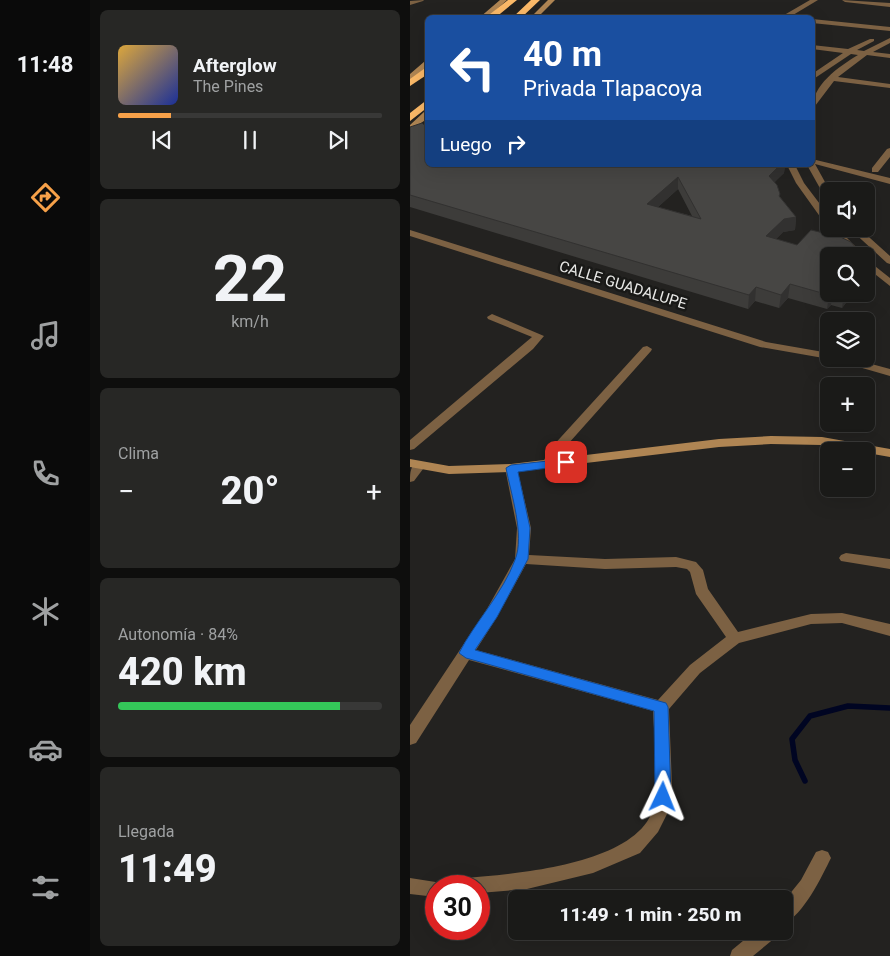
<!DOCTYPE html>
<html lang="es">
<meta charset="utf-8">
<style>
:root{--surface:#1a1a18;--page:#272725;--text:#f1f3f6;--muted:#9fa1a2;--line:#383837;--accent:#f7a149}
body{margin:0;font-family:Roboto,sans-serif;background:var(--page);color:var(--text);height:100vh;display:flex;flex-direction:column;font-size:19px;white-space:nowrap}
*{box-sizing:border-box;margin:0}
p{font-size:16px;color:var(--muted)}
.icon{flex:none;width:28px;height:28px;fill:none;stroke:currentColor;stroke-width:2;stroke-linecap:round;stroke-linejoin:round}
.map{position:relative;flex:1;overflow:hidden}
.side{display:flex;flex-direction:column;gap:10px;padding:10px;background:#0e0e0d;width:320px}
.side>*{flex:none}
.guide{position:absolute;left:15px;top:15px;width:390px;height:152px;border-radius:8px;box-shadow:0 5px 20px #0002,0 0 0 1px var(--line);background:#1a4fa0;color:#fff;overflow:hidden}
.tools{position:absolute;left:410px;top:182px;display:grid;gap:10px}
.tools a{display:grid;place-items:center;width:55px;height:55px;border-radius:8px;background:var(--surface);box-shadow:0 5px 20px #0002,0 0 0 1px var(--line);font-size:25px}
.speed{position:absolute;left:15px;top:875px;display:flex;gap:10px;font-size:25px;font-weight:700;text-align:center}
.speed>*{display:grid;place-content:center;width:65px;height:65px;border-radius:50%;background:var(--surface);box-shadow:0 5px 20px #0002,0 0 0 1px var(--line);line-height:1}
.speed .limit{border:8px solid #d22;background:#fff;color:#111}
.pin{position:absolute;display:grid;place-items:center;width:42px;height:42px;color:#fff;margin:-21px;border-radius:10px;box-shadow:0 2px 8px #0006}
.me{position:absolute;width:55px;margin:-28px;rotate:2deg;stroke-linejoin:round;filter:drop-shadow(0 0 4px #0008)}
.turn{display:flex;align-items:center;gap:18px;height:105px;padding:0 15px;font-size:22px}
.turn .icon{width:65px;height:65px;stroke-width:2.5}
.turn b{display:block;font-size:35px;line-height:42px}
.then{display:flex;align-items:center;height:48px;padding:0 15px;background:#0003;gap:10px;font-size:19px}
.big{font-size:38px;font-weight:800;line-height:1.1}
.side .card{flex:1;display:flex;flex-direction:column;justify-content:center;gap:8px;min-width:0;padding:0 18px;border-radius:8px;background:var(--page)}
.side .dial{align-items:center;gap:0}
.dial b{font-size:65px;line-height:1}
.song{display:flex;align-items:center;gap:15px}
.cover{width:60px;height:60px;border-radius:8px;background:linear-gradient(135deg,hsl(40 70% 55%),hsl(230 70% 35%))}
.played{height:5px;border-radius:2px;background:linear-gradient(90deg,var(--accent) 20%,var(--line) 20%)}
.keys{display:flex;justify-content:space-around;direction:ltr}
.heat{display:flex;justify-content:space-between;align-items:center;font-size:28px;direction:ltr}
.charge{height:8px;border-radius:4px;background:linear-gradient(90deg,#34c759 84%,var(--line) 0)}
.trip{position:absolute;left:98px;top:890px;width:285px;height:50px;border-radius:8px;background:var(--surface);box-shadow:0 5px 20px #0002,0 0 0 1px var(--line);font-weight:800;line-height:50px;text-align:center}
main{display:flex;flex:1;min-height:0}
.menu{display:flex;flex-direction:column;width:90px;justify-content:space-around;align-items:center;background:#0a0a0a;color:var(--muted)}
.menu .icon{width:35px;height:35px}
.menu .current{color:var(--accent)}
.menu b{font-size:22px;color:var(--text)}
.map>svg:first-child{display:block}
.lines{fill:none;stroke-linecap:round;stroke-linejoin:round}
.stream{stroke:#000522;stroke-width:5.5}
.street{fill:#7c6143;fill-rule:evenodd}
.secondary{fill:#af8553;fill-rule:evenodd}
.highway{fill:#fbb968;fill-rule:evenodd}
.wall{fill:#3d3c3a;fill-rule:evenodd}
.shaded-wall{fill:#323130}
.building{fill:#474644;stroke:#323130;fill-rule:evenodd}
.route{fill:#1a73e8;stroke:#114b97}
.labels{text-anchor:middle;stroke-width:5;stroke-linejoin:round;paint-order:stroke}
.street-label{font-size:15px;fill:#e8e8e6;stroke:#191917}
</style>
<main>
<nav class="menu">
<b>11:48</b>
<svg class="icon current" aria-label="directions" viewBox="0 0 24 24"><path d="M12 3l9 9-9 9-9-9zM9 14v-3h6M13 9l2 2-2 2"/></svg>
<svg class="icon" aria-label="music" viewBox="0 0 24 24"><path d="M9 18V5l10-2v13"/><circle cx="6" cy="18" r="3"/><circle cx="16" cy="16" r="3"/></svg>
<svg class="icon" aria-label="phone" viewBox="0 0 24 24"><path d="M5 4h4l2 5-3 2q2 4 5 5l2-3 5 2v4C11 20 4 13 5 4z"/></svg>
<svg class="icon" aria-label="climate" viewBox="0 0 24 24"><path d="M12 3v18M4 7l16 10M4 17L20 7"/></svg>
<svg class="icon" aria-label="car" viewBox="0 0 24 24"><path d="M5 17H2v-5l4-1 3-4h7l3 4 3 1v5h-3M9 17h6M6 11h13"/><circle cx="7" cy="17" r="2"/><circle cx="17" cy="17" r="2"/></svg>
<svg class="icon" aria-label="filters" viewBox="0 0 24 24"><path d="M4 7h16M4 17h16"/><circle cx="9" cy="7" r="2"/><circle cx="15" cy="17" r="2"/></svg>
</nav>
<section class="side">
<div class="card">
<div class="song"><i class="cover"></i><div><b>Afterglow</b><p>The Pines</p></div></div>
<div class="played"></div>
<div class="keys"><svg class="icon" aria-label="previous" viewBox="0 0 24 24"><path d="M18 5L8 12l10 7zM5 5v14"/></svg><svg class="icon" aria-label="pause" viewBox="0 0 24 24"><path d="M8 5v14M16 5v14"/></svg><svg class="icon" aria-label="next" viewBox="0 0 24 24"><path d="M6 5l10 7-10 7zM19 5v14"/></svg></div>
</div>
<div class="card dial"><b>22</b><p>km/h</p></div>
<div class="card"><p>Clima</p>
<div class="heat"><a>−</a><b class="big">20°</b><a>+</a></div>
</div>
<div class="card"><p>Autonomía · 84%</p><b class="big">420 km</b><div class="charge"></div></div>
<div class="card"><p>Llegada</p><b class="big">11:49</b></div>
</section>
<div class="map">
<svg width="480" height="956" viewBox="0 0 480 956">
<rect width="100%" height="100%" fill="#232220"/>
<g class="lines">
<path class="stream" d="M395 781 385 760 382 739 400 716 438 706 480 708"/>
<path class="street" d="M14 0 13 1 0 5V1Z
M400 0H408L378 18H369Z
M432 0 480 3V7L435 2Z
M402 19 480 27V31L402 23Z
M480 38V43L463 52 480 54V58L457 55 428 77 480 84V88L424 81 402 110C402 85 428 67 448 55L441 54 402 80V74L433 53 402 49V45L438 49 460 39H464V41L447 50 454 51Z
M480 148V157L468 172H462V168L477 149Z
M402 159 480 178V184L405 164 420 191 419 200 416 199 397 165H402Z
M377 165H385L394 183 419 216V226L416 225 386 183Z
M419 228 428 229 455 256H445Z
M440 229H450L480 256V264L477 263Z
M0 230 356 342 419 353V359H421H419L350 347 0 236Z
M456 259 480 278V286L456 267Z
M82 314 134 336 123 349 4 449 0 450V440L122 337 78 319 77 317Z
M237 346 242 349 241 351 150 453 141 468H133L131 465 141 448 233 347Z
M426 359H443L480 369V376L428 361Z
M10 461 16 465 4 481 0 482C0 473 0 464 10 461Z
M101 464 107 468 121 528 119 555 195 559 266 557 286 562 293 570 298 589 328 632 401 614 432 613 480 624V636L432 623 401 624 329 643 290 673 259 709 262 786 260 808 248 832 230 853 183 873 117 889 69 893V886H46L49 880 55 878C104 874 230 865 244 806 250 780 244 739 243 711L59 660 6 743 0 745V725L77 609 105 559 107 528 95 468ZM116 564 195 569 266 567 277 569 280 572 286 594 316 637 280 665 248 700 66 650 87 617Z
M436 553 480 559V569L431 561 429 558 431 555Z
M412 850 418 852 421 858C412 876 393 916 374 923V901L391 880 406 852Z
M0 878 32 883 34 886H26V897L0 894Z
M345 931H369L366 937 343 956H320L322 950Z"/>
<path class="secondary" d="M90 0H97L77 18H69Z
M138 0H145L127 18H120Z
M15 61H18V67L0 80V74Z
M15 111H18V118L0 131V125Z
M361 436 412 437 480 449V457L412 445 361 444 309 447 101 472 39 474 0 467V459L39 466 101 464 309 439Z"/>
<path class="highway" d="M98 0H107L85 18H75Z
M121 0H130L111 18H102Z
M18 66V74L0 86V79Z
M18 99V107L0 121V113Z"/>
</g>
<path class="wall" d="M0 127 18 165H375L374 173 364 182 370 197 386 217 385 230 373 232 366 239 387 245 447 249 456 251 455 256H419V294H443L432 308 421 305 417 309 378 298 369 308 345 301 338 309 0 207ZM268 189 282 216 248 207Z"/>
<path class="shaded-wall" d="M370 165H375L374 173 358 189 359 176Z
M268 177V189L237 217V204Z
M386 217 385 230 373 232 355 250 356 236 374 219Z
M460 262 458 275 456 277V266Z
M380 284 378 298 369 308 371 295Z
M346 287 345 301 338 309 339 295Z
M420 294H422L421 305 417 309 419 295Z
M434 294H443L432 308Z"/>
<path class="building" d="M12 123 18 128V165H370L359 176 367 185 370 194 369 196 386 217 374 219 356 236 387 245 401 230 422 235 424 234 441 242 447 249 456 251 452 256H419V294H420L419 295 380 284 371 295 346 287 339 295 0 195V127ZM268 177 291 219 237 204Z
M456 261 460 262 456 266Z"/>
<path class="route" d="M156 459 162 462 160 465 108 472 120 528 118 559 87 617 65 650 256 703 258 707 261 797 258 802 253 804 248 802 245 797 244 711 56 658 49 653C65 622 93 593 105 560 115 535 101 494 96 468L101 465Z"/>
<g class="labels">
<g class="street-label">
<text transform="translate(213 285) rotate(17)" y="5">CALLE GUADALUPE</text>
</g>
</g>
</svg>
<div class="tools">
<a><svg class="icon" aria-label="sound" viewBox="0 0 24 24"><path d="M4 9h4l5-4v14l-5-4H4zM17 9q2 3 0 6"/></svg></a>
<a><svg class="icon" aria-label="search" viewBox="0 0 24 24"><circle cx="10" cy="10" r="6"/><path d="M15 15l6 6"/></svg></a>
<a><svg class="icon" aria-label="layers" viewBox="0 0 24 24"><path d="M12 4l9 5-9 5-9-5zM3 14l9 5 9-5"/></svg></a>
<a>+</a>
<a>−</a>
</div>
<div class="speed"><div class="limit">30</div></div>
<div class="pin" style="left:156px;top:462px;background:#d93025"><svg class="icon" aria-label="arrive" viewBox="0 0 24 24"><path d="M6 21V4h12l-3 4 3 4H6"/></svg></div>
<svg class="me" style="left:253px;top:797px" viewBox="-20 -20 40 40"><path d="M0-17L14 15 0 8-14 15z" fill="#1a73e8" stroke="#fff" stroke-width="4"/></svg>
<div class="trip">11:49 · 1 min · 250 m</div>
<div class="guide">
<div class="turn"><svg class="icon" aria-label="left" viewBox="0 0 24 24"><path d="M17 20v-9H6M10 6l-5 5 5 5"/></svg><div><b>40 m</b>Privada Tlapacoya</div></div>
<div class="then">Luego<svg class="icon" aria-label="right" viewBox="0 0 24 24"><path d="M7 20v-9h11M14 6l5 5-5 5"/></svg></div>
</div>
</div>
</main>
